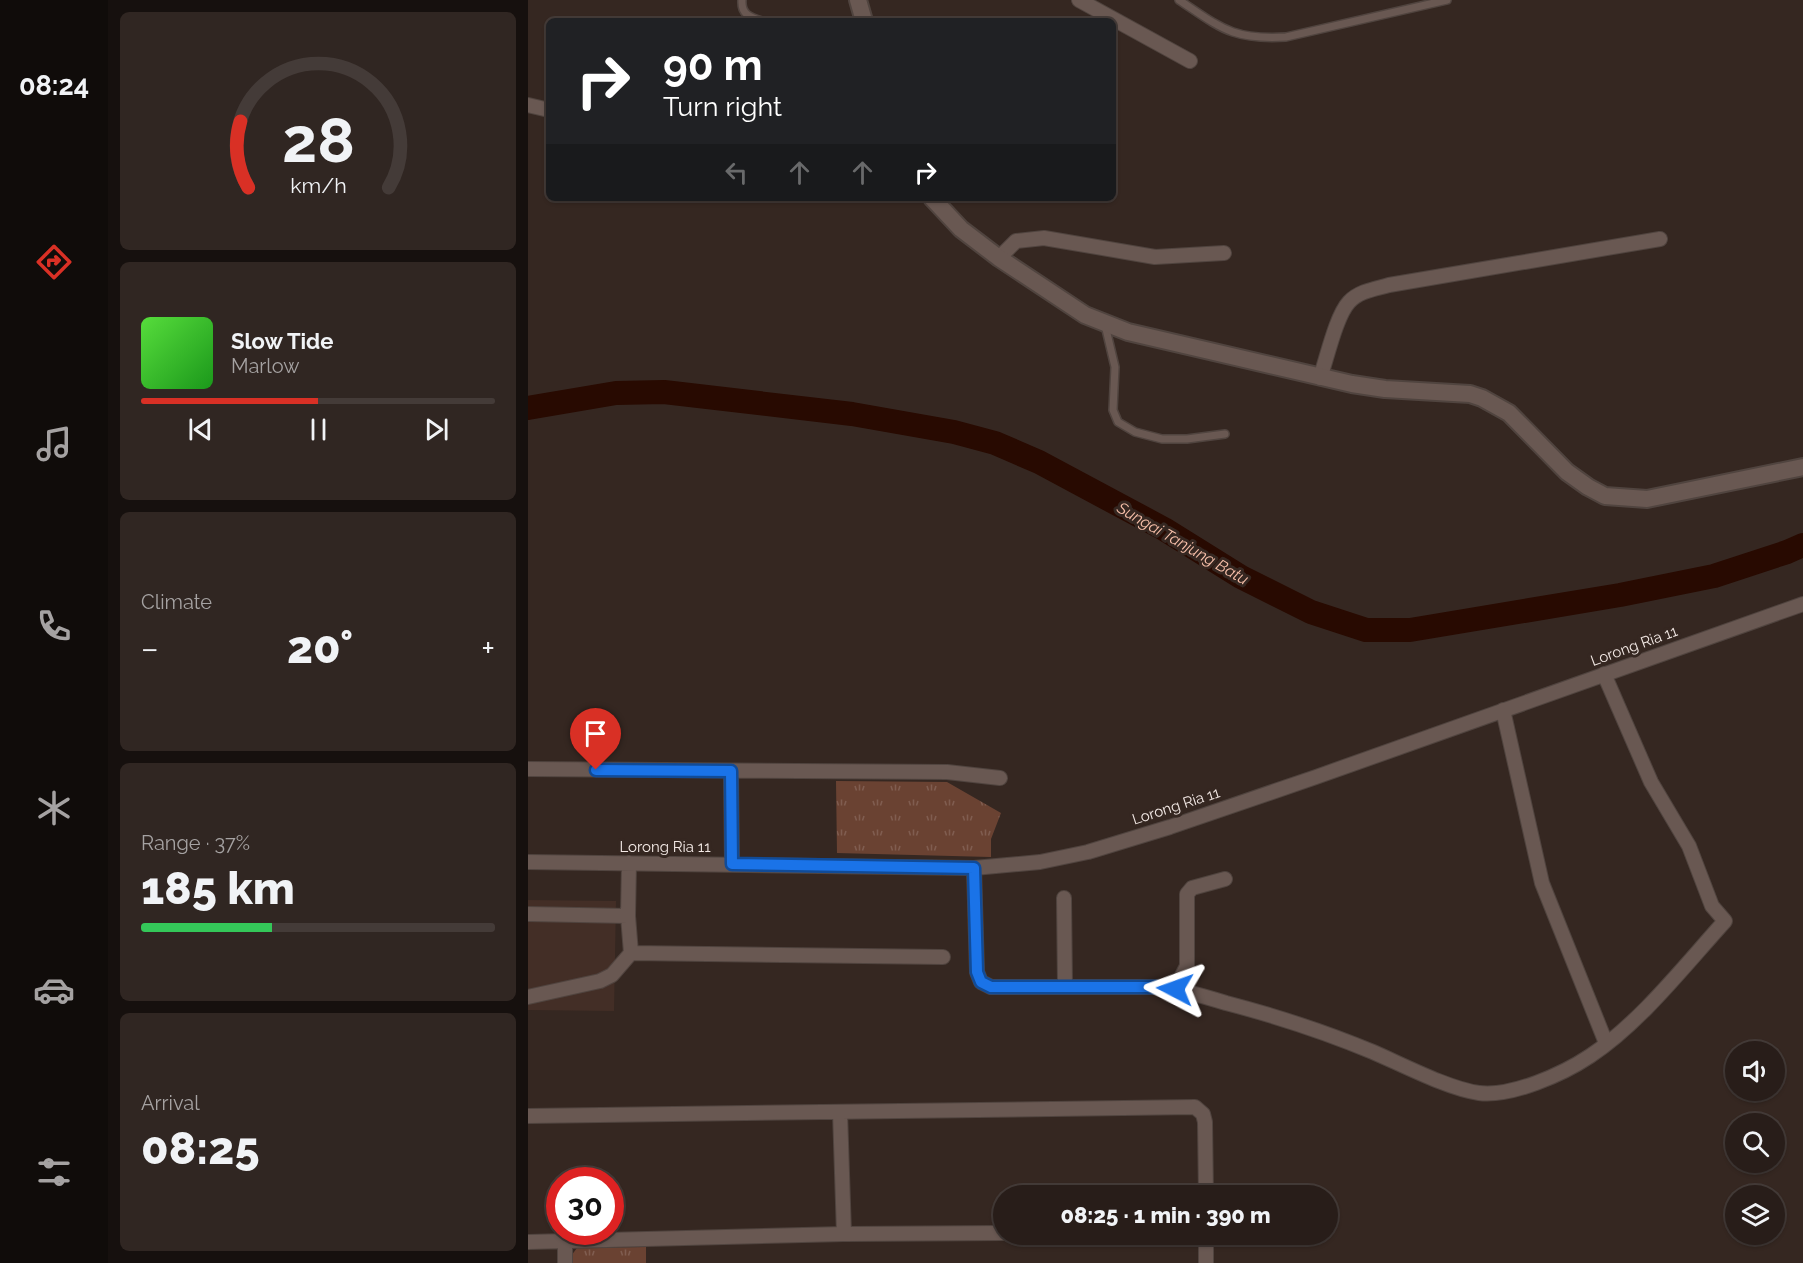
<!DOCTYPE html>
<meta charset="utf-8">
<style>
:root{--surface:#281d19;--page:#302622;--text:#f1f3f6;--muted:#a5a2a2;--line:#443b38;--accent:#d93025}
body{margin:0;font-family:Raleway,sans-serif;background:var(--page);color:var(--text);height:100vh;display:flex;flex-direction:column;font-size:22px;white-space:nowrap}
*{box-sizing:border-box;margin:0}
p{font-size:20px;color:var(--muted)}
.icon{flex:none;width:33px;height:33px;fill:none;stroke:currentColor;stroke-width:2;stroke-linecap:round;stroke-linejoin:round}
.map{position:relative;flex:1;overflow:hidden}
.sheet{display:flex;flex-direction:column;gap:12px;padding:12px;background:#16100e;width:420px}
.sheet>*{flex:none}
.guide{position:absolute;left:18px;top:18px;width:570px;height:183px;border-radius:9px;box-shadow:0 2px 4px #0004,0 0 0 2px var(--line);background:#202124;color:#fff;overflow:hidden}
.controls{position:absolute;left:1197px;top:1041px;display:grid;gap:12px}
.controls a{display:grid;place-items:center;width:60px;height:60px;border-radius:50%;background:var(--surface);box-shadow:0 2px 4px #0004,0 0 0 2px var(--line);font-size:30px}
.speed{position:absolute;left:18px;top:1167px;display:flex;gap:12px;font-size:30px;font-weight:700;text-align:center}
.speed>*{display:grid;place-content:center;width:78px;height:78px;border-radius:50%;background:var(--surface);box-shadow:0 2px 4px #0004,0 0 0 2px var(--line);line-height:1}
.speed .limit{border:9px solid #d22;background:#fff;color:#111}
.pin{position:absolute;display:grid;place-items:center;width:51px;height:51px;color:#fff;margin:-62px -26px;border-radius:50% 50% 50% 0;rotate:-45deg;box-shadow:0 0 6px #0007}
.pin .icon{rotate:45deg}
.me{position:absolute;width:66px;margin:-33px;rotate:274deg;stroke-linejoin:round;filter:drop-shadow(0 0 4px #0008)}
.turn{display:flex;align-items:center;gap:21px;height:126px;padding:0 18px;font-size:27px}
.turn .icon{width:78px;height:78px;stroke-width:2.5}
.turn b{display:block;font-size:42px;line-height:51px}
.lanes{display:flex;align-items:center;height:57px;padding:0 18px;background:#0003;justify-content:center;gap:30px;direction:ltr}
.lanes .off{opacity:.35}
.big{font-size:45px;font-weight:800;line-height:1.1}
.sheet .card{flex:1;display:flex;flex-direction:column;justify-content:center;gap:9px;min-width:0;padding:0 21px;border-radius:9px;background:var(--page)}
.sheet .dial{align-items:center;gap:0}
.dial svg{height:156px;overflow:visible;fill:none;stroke:var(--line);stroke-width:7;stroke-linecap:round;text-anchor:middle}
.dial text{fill:var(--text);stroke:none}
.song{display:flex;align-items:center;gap:18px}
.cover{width:72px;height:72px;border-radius:9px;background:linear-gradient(135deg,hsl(110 70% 55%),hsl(120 70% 35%))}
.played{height:6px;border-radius:3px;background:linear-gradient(90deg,var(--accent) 50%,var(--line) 50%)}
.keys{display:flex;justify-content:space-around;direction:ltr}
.heat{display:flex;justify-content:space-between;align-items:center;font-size:33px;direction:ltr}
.charge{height:9px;border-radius:4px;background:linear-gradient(90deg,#34c759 37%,var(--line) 0)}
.trip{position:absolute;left:465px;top:1185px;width:345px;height:60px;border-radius:30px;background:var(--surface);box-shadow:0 2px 4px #0004,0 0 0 2px var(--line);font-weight:800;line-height:60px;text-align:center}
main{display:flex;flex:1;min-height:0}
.tab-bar{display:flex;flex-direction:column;width:108px;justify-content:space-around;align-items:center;background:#100c0a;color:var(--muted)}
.tab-bar .icon{width:42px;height:42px}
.tab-bar .on{color:var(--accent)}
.tab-bar b{font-size:27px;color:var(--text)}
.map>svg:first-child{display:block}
.built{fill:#432e26}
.grass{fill:url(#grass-tufts)}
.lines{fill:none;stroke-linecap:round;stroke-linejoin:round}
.river{stroke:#280a01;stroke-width:24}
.service-casing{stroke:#50443f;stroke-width:10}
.minor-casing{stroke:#50443f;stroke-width:16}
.tertiary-casing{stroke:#50443f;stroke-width:20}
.service{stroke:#695852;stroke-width:7}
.minor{stroke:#695852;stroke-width:14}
.tertiary{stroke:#695852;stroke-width:16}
.route-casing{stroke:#114b97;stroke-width:15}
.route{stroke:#1a73e8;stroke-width:10}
.labels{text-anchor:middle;stroke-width:6;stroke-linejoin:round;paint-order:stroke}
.street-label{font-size:15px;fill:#f4eae6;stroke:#352721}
.water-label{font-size:16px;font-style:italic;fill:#f7bfa9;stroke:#352721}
</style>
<main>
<nav class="tab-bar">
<b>08:24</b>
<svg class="icon on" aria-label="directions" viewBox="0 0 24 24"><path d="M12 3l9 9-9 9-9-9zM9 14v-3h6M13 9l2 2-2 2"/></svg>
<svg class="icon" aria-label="music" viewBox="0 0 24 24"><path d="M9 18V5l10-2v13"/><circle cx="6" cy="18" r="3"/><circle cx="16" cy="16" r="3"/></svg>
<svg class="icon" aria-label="phone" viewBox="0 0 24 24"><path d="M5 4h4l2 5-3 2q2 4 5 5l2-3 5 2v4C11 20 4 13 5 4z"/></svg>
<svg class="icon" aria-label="climate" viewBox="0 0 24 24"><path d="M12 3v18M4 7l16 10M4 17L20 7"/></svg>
<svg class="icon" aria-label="car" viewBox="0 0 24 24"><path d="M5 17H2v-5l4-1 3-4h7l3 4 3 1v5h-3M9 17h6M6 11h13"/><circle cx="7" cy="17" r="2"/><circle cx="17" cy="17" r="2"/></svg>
<svg class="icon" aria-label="filters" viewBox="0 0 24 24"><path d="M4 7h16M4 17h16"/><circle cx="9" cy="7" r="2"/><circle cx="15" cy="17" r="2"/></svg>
</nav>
<section class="sheet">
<div class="card dial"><svg viewBox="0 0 100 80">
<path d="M14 69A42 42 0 1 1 86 69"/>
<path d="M14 69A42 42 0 0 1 10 35" stroke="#d93025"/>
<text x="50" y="56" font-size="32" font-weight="700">28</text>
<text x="50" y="72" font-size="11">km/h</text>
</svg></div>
<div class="card">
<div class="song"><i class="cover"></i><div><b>Slow Tide</b><p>Marlow</p></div></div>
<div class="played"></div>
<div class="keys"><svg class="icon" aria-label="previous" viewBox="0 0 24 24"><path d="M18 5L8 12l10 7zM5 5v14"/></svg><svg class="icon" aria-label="pause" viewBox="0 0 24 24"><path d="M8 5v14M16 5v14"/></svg><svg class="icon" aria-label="next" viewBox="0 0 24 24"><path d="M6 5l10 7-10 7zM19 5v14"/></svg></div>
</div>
<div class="card"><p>Climate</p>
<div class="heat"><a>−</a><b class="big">20°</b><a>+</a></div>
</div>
<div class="card"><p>Range · 37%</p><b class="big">185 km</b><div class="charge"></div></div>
<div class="card"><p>Arrival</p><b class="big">08:25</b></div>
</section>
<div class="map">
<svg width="1275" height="1263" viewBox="0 0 1275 1263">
<defs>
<pattern id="grass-tufts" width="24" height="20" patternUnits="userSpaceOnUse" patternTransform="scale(1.5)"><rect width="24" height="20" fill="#6a4232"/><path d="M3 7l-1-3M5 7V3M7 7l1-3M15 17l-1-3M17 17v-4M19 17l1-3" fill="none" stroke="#805d50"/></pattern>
</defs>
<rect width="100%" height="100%" fill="#352721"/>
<path class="built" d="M0 900 88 901 86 1011 0 1010Z"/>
<path class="grass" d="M308 781 419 782 473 813 463 839V857L309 853Z
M118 1247V1263H43V1256L49 1248Z"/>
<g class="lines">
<path class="river" d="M0 408 88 393 136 392 324 414 426 432 467 443 511 462 636 529 713 577 783 612 838 630H882L1092 595 1186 576 1259 552 1275 545"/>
<defs>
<path id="service" d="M214 0C213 14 221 17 234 21
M651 0C693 28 704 40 758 37L919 0
M577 325 587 367 585 410 590 422 607 432 634 439H659L697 434"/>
<path id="minor" d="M551 0 662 61
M0 105 21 110
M471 258 488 241 516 238 627 257 696 253
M792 378C799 358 808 316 821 302 831 291 847 289 861 285L1132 239
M975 710 1014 883 1078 1043
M0 769 419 772 472 778
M203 771 204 864
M0 862 446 868 512 862 560 852 642 827 788 777 1275 604
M446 868 449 972 453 982 463 987H627C652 989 675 996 698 1003 748 1016 797 1032 845 1052 875 1065 921 1089 951 1093 984 1097 1035 1074 1062 1056 1112 1023 1157 965 1197 921L1184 906 1161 846 1123 782 1076 674
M536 898 537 987
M0 914 100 916
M103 953 415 957
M647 989 659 966V894L664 888 697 879
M0 997 72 981 84 975 103 953 100 916 101 863
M312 1112 316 1234
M0 1116 667 1107 675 1114 677 1122 678 1196
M678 1234V1263
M37 1241V1263
M0 1242 316 1234 476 1233"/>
<path id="tertiary" d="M330 0 336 21
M404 198 433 229 471 258 557 315 600 332 824 384 857 389 942 394 954 398 981 413 1039 472 1060 487 1077 496 1119 499 1275 467"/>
</defs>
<use href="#service" class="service-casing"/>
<use href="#minor" class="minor-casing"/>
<use href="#tertiary" class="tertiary-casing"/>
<use href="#service" class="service"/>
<use href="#minor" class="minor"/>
<use href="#tertiary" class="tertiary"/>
</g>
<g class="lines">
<defs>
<path id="route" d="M68 770 203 771 204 864 446 868 449 972 453 982 463 987H627L647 989"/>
</defs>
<use href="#route" class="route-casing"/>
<use href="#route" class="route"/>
</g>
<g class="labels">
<g class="street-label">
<text transform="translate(1106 646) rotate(-20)" y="5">Lorong Ria 11</text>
<text transform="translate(648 806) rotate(-18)" y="5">Lorong Ria 11</text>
<text x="137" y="852">Lorong Ria 11</text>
</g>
<g class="water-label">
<text transform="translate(655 543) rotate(30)" y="6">Sungai Tanjung Batu</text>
</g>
</g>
</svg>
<div class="controls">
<a><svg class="icon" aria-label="sound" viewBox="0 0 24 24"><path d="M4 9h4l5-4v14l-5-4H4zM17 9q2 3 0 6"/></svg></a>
<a><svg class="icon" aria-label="search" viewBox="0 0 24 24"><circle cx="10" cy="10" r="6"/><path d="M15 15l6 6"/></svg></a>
<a><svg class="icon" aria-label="layers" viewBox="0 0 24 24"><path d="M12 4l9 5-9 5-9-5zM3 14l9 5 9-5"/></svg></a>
</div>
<div class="speed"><div class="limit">30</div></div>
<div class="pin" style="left:68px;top:770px;background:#d93025"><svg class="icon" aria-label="arrive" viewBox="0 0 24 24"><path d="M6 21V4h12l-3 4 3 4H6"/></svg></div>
<svg class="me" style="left:647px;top:989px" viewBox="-20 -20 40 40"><path d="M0-17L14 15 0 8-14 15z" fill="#1a73e8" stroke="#fff" stroke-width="4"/></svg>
<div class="trip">08:25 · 1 min · 390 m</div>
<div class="guide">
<div class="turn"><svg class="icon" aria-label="right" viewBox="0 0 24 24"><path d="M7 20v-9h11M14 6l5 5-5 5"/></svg><div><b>90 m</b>Turn right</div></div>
<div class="lanes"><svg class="icon off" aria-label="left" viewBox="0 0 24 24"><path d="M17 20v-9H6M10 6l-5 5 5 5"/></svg><svg class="icon off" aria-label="ahead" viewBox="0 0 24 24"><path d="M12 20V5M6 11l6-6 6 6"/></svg><svg class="icon off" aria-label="ahead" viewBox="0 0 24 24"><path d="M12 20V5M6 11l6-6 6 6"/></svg><svg class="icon" aria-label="right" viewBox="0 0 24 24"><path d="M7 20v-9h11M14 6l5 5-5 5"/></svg></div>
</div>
</div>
</main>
